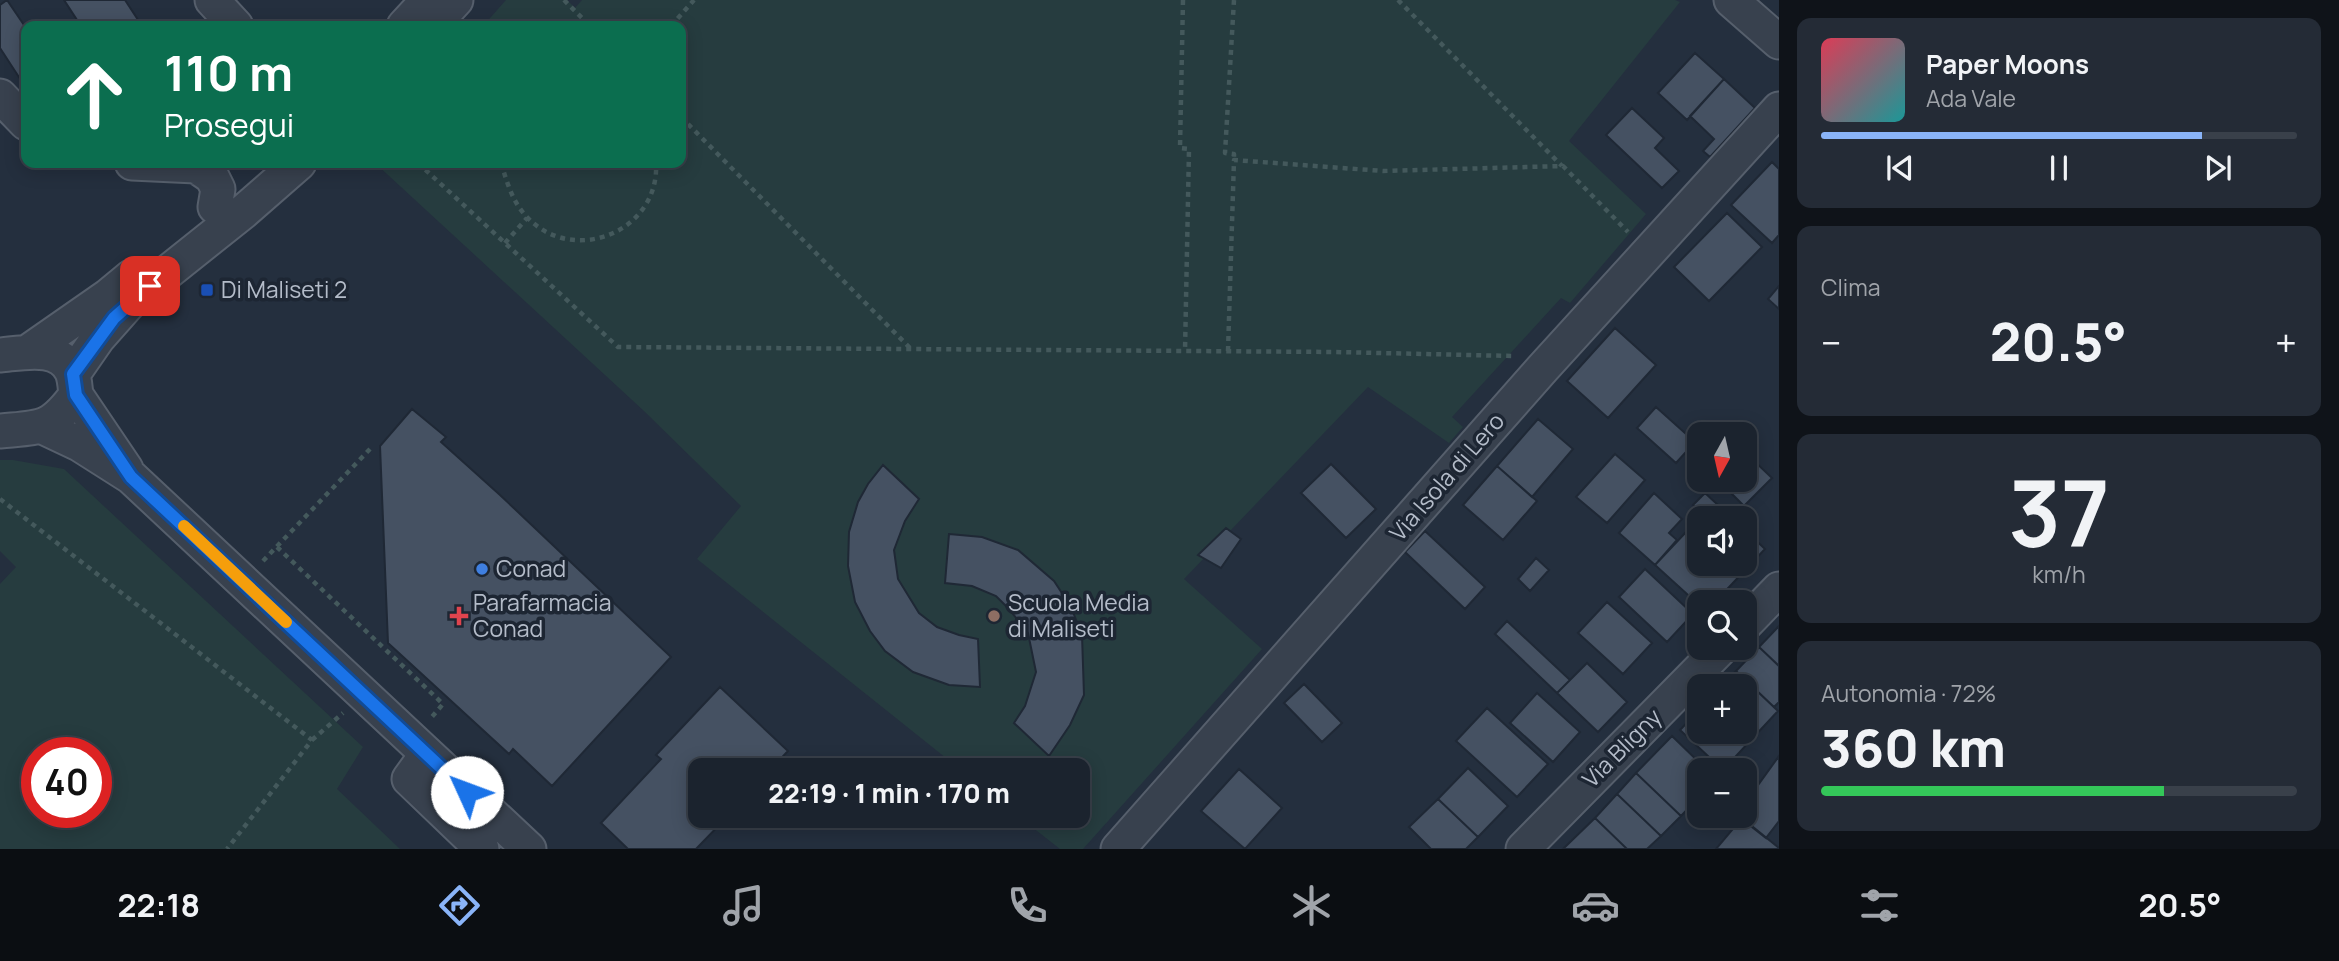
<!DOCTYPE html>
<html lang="it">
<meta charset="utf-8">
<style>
:root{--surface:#1b232e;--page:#242b36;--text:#f1f3f6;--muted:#a0a4aa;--line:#39404a;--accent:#8ab4f8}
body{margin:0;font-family:Manrope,sans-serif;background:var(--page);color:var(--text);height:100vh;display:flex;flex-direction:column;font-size:26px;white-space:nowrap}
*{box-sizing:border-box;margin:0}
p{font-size:23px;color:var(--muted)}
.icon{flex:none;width:38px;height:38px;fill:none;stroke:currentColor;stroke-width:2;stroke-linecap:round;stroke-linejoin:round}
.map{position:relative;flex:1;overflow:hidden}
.drawer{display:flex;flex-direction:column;gap:18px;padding:18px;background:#0f1319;width:560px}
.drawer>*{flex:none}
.guide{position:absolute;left:21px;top:21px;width:665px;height:147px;border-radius:14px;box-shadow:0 4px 18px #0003,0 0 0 2px var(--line);background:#0b6e4f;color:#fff;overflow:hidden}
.needle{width:46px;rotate:188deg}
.buttons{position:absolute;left:1687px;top:422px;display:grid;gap:14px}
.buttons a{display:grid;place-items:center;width:70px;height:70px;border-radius:14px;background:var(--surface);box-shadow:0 4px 18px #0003,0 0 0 2px var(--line);font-size:35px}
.speed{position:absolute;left:21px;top:737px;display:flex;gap:14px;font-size:35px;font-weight:700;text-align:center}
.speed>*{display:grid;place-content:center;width:91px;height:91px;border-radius:50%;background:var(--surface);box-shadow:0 4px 18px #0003,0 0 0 2px var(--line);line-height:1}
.speed .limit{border:10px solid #d22;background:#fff;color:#111}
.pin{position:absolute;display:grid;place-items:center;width:60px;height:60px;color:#fff;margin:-30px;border-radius:14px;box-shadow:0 4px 10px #0006}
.me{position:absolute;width:77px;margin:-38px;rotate:313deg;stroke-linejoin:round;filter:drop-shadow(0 0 5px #0008)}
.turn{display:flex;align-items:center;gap:24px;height:147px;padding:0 28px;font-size:32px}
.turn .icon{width:91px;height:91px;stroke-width:2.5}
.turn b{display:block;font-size:49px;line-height:60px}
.big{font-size:52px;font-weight:800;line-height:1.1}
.drawer .widget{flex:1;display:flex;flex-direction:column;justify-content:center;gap:10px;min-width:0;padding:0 24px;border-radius:14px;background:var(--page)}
.drawer .dial{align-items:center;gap:0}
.dial b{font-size:91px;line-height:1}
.song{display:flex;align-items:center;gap:21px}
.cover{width:84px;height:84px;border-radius:10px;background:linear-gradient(135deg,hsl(350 70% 55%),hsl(180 70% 35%))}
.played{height:7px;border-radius:4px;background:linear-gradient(90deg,var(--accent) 80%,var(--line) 80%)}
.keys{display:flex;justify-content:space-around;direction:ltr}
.heat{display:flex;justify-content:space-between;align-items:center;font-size:38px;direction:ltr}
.charge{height:10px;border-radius:5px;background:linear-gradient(90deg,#34c759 72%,var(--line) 0)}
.trip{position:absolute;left:688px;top:758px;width:402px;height:70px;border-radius:14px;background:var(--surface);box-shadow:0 4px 18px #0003,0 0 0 2px var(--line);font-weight:800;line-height:70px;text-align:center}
.tab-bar{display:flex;height:112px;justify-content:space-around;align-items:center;background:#0b0e12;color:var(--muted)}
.tab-bar .icon{width:49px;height:49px}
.tab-bar .active{color:var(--accent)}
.tab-bar b{font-size:32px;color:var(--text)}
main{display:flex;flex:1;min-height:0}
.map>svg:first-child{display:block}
.green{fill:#263c3f;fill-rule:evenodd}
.building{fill:#455162;stroke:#1f2835;stroke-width:2}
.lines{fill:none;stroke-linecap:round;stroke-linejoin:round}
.minor-casing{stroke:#565f6c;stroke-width:37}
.path{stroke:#44595c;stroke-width:4.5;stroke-dasharray:5 5;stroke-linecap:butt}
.minor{stroke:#38414e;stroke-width:33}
.route-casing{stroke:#114b97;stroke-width:18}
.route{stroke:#1a73e8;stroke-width:12}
.slow{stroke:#f59e0b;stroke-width:12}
.transit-dot{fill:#1a4fb4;stroke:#1d2633;stroke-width:2.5}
.shop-dot{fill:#3f7fe0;stroke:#1d2633;stroke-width:2.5}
.health-dot{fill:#e0444e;stroke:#1d2633;stroke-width:2.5}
.education-dot{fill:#8d6e63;stroke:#1d2633;stroke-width:2.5}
.labels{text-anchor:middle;stroke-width:7;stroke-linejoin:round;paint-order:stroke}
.poi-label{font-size:23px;fill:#b4bcc9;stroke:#1d2633;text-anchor:start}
.street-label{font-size:23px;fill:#b4bcc9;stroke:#1d2633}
</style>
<main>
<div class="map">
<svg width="1779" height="849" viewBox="0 0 1779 849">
<rect width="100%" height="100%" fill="#242f3e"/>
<path class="green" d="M506 0H567L575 8 582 0H1675L1680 2 1569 141 1646 214 1570 303 1561 298 1452 417 1463 427 1449 443 1368 387 1184 579 1262 649 1083 849H1060L1018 816H1078V770H961L697 559 741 506 644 411 375 163H681V26H483Z
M0 460H13L64 469 363 747 337 789 400 849H0V584L16 567 0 551ZM37 752H96V812H37Z"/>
<path class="building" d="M7 0 26 28V88L0 48V5Z
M64 0H125L142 26H81Z
M1695 53 1724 79 1687 120 1658 93Z
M1724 79 1755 108 1710 157 1703 151 1714 139 1690 116Z
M1632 108 1664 138 1655 148 1679 171 1662 188 1606 135Z
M1772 162 1779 169V235L1772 243 1731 205Z
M1727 213 1762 247 1709 301 1674 267Z
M1779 286V309L1768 299Z
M1615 328 1656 365 1608 418 1567 381Z
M1656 407 1695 442 1676 463 1637 428Z
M412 409 446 437 441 442 500 495 671 657 552 786 513 749 509 754 388 643 380 446Z
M1538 419 1573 449 1532 497 1497 466Z
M1615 454 1645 480 1607 523 1576 497Z
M1749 456 1772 478 1744 506 1722 484 1726 480H1745V460Z
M1331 464 1376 509 1346 538 1301 493Z
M883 465 919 499 905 521 894 550 898 579 919 613 937 627 959 635 978 639 980 687 949 685 913 672 885 651 870 631 855 602 848 566 849 532 858 502 868 484Z
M1497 466 1537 501 1503 540 1463 505Z
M1654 493 1682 519 1669 533 1677 540 1655 565 1619 533Z
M1705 493 1732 518H1699V564H1745V530L1765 549 1715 602H1699V605L1655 565 1703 514 1693 505Z
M1226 528 1241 539 1221 568 1198 555Z
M1425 531 1485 587 1465 609 1405 552Z
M949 534 982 537 1018 550 1054 581 1071 607 1082 635 1084 695 1070 725 1049 756 1014 723 1025 706 1036 672 1028 633 1009 609 996 596 972 586 945 583Z
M1536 558 1549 570 1530 591 1518 579Z
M1645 569 1693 614 1667 642 1619 597Z
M1607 602 1652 643 1623 674 1578 633Z
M1507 621 1570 680 1557 693 1495 634Z
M1779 626V666L1759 647Z
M1759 647 1779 666V702L1774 707 1736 671Z
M1587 663 1627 702 1598 732 1557 693Z
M1736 671 1778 711 1723 770 1680 730 1699 710V732H1745V686H1722Z
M1304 684 1342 723 1322 742 1284 703Z
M720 687 788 751 770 770H700V816H728L696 849H628L601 823 661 759 656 755Z
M1537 693 1580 732 1553 762 1510 723Z
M1487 708 1548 764 1517 797 1456 741Z
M1672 736 1707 770H1699V797L1681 816 1636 773Z
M1779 756V821L1766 838 1738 816H1745V786L1753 792Z
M1468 768 1508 806 1478 837 1438 799Z
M1239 769 1282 808 1245 849 1201 811Z
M1636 773 1681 816 1661 836 1617 794Z
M1617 794 1661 836 1647 849H1627L1595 818Z
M1438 799 1478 837 1466 849H1431L1409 827Z
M1595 818 1627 849H1563Z
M1742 818 1779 848V849H1716Z"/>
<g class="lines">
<defs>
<path id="minor" d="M212 0 236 26
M1731 0 1779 42
M404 26 428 0
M432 26 456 0
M0 96 26 123
M132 163 196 166 212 177 218 189 215 207
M29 351 108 296 131 277
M0 355C23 353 60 344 72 372 75 379 75 388 76 395 50 430 42 427 0 431
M73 374 98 338 129 303 243 212 299 163
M76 395 126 469
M43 427 79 444 131 477 529 849
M1745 624 1779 589
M427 754 409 779 482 849
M1118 849 1543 368 1779 109
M1523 849 1721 648"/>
</defs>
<use href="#minor" class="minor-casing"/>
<path class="path" d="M564 0 590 26
M1183 0 1180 148 1189 149 1185 351
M1234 0 1225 153 1234 154V160
M1398 0 1562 166
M671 26 694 0
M681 117 910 348
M418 163 618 347 1335 352 1514 356
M501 163C507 182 512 201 526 216 572 267 660 232 656 163
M505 243 527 218
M1228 351 1234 160 1383 171 1563 166 1628 232
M0 499 312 740 227 849
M277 547 443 704 431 718
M263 561 370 449
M312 740 343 713"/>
<use href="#minor" class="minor"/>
</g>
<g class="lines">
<defs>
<path id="route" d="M150 286 114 318 73 374 76 395 131 477 467 792"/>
</defs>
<use href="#route" class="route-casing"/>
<use href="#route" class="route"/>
<path class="slow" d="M184 526 286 622"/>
</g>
<rect class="transit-dot" x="200" y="283" width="14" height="14" rx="3.5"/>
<circle class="shop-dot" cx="482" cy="569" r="7"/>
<path class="health-dot" d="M455.5 605.5h7v7h7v7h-7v7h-7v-7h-7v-7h7z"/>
<circle class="education-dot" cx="994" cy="616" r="7"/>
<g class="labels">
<g class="poi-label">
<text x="221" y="298">Di Maliseti 2</text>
<text x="496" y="577">Conad</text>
<text x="473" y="611">Parafarmacia<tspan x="473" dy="26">Conad</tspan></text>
<text x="1008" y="611">Scuola Media<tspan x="1008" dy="26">di Maliseti</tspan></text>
</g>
<g class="street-label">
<text transform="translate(1447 477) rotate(-49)" y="8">Via Isola di Lero</text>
<text transform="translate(1622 748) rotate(-45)" y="8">Via Bligny</text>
</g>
</g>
</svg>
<div class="buttons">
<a><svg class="needle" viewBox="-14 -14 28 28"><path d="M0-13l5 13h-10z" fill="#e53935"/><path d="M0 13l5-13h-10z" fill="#a0a4aa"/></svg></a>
<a><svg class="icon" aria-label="sound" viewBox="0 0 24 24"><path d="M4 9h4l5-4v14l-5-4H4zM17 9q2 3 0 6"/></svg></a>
<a><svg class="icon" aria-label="search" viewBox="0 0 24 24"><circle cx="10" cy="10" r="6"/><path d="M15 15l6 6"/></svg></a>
<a>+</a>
<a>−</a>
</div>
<div class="speed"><div class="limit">40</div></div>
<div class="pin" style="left:150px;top:286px;background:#d93025"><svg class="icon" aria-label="arrive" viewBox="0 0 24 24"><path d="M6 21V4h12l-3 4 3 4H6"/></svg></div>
<svg class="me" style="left:467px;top:792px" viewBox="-20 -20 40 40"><circle r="19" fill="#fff"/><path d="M0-13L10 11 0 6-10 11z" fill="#1a73e8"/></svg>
<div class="trip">22:19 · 1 min · 170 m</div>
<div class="guide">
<div class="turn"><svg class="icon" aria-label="ahead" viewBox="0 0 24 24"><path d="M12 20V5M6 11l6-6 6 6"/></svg><div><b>110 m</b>Prosegui</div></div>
</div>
</div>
<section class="drawer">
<div class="widget">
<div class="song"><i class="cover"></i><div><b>Paper Moons</b><p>Ada Vale</p></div></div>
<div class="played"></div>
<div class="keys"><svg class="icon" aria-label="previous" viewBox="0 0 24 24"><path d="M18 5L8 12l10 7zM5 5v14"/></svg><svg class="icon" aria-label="pause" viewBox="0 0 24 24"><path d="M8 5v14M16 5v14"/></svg><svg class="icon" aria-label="next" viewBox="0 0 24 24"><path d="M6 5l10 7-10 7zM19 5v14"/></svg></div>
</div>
<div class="widget"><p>Clima</p>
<div class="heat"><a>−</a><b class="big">20.5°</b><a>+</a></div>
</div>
<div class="widget dial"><b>37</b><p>km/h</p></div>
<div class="widget"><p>Autonomia · 72%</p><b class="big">360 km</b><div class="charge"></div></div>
</section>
</main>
<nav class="tab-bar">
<b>22:18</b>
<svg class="icon active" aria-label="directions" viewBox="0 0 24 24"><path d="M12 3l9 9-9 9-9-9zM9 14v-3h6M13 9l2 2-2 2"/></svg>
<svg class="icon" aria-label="music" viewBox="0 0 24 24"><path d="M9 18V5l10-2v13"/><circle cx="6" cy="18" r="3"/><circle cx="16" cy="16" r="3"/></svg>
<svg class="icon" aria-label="phone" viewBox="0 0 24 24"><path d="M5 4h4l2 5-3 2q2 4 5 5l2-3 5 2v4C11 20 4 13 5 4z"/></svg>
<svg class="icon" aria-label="climate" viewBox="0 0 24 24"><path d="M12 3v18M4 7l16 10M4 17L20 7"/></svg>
<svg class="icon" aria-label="car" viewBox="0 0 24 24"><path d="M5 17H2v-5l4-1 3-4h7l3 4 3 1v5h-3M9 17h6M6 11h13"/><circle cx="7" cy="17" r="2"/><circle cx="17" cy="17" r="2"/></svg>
<svg class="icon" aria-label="filters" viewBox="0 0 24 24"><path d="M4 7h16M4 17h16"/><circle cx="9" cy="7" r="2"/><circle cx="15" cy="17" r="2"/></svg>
<b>20.5°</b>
</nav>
